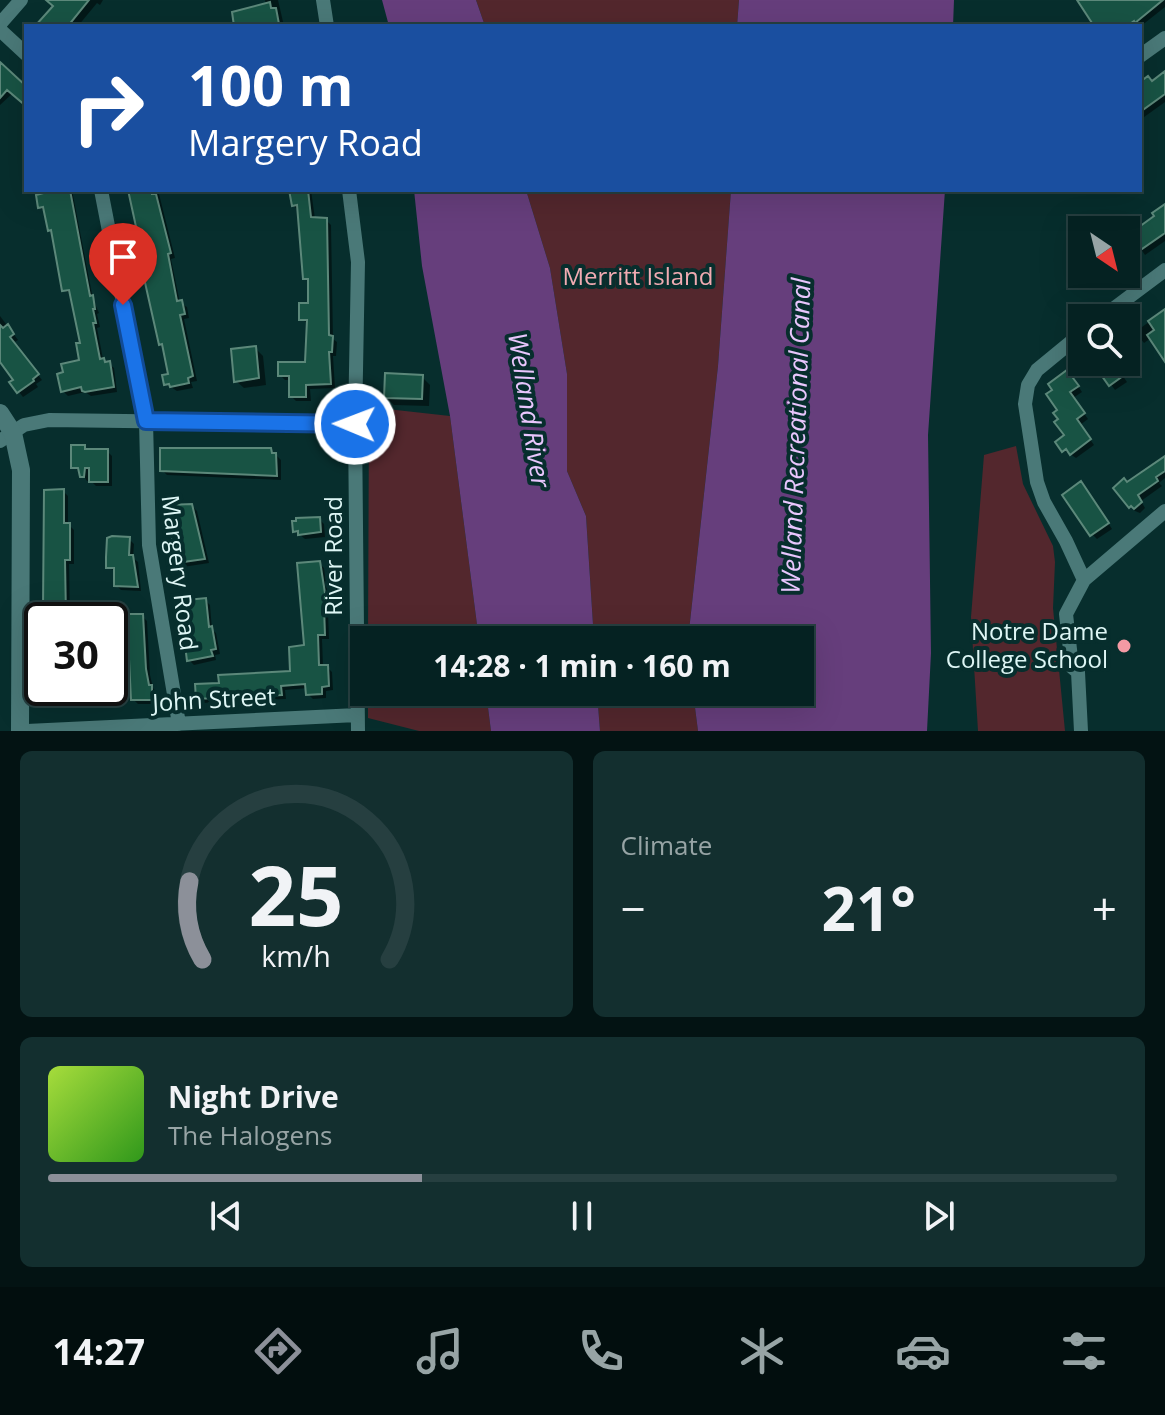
<!DOCTYPE html>
<meta charset="utf-8">
<style>
:root{--surface:#052222;--page:#132f2f;--text:#f1f3f6;--muted:#97a4a5;--line:#263f40;--accent:#8c9099}
body{margin:0;font-family:"Open Sans",sans-serif;background:var(--page);color:var(--text);height:100vh;display:flex;flex-direction:column;font-size:30px;white-space:nowrap}
*{box-sizing:border-box;margin:0}
p{font-size:26px;color:var(--muted)}
.icon{flex:none;width:44px;height:44px;fill:none;stroke:currentColor;stroke-width:2;stroke-linecap:round;stroke-linejoin:round}
.map{position:relative;height:731px;overflow:hidden}
.details{display:flex;flex-direction:column;gap:20px;padding:20px;background:#031313;flex:1}
.details>*{flex:none}
.guide{position:absolute;left:24px;top:24px;width:1118px;height:168px;border-radius:0px;box-shadow:0 8px 32px #0002,0 0 0 2px var(--line);background:#1a4fa0;color:#fff;overflow:hidden}
.needle{width:52px;rotate:145deg}
.tools{position:absolute;left:1068px;top:216px;display:grid;gap:16px}
.tools a{display:grid;place-items:center;width:72px;height:72px;border-radius:0px;background:var(--surface);box-shadow:0 8px 32px #0002,0 0 0 2px var(--line);font-size:40px}
.speed{position:absolute;left:24px;top:602px;display:flex;gap:16px;font-size:40px;font-weight:700;text-align:center}
.speed>*{display:grid;place-content:center;width:104px;height:104px;border-radius:50%;background:var(--surface);box-shadow:0 8px 32px #0002,0 0 0 2px var(--line);line-height:1}
.speed .limit{border:4px solid #111;border-radius:12px;background:#fff;color:#111}
.pin{position:absolute;display:grid;place-items:center;width:68px;height:68px;color:#fff;margin:-82px -34px;border-radius:50% 50% 50% 0;rotate:-45deg;box-shadow:0 0 8px #0007}
.pin .icon{rotate:45deg}
.me{position:absolute;width:88px;margin:-44px;rotate:271deg;stroke-linejoin:round;filter:drop-shadow(0 0 6px #0008)}
.turn{display:flex;align-items:center;gap:28px;height:168px;padding:0 32px;font-size:36px}
.turn .icon{width:104px;height:104px;stroke-width:2.5}
.turn b{display:block;font-size:56px;line-height:68px}
.big{font-size:60px;font-weight:700;line-height:1.1}
.details .card{flex:1;display:flex;flex-direction:column;justify-content:center;gap:12px;min-width:0;padding:0 28px;border-radius:12px;background:var(--page)}
.details .dial{align-items:center;gap:0}
.dial svg{height:208px;overflow:visible;fill:none;stroke:var(--line);stroke-width:7;stroke-linecap:round;text-anchor:middle}
.dial text{fill:var(--text);stroke:none}
.song{display:flex;align-items:center;gap:24px}
.cover{width:96px;height:96px;border-radius:12px;background:linear-gradient(135deg,hsl(80 70% 55%),hsl(110 70% 35%))}
.played{height:8px;border-radius:4px;background:linear-gradient(90deg,var(--accent) 35%,var(--line) 35%)}
.keys{display:flex;justify-content:space-around;direction:ltr}
.heat{display:flex;justify-content:space-between;align-items:center;font-size:44px;direction:ltr}
.details .tiles{flex:1;display:grid;gap:20px;grid-template-columns:1fr 1fr}
.card:last-child{grid-column:span 2}
.trip{position:absolute;left:350px;top:626px;width:464px;height:80px;border-radius:0px;background:var(--surface);box-shadow:0 8px 32px #0002,0 0 0 2px var(--line);font-weight:700;line-height:80px;text-align:center}
.tab-bar{display:flex;height:128px;justify-content:space-around;align-items:center;background:#020e0e;color:var(--muted)}
.tab-bar .icon{width:56px;height:56px}
.tab-bar .current{color:var(--accent)}
.tab-bar b{font-size:36px;color:var(--text)}
.map>svg:first-child{display:block}
.green{fill:#53272d}
.water{fill:#663e7c}
.shadow{fill:#0007}
.building{fill:#185344;stroke:#5c887a;stroke-width:2}
.lines{fill:none;stroke-linecap:round;stroke-linejoin:round}
.minor{stroke:#4a7978;stroke-width:14}
.tertiary{stroke:#4a7978;stroke-width:18}
.route-casing{stroke:#114b97;stroke-width:20}
.route{stroke:#1a73e8;stroke-width:14}
.poi-dot{fill:#f49aa4;stroke:#072e2d;stroke-width:3}
.labels{text-anchor:middle;stroke-width:8;stroke-linejoin:round;paint-order:stroke}
.park-label{font-size:24px;fill:#f1abb2;stroke:#072e2d}
.street-label{font-size:24px;fill:#def6f5;stroke:#072e2d}
.poi-label{font-size:24px;fill:#def6f5;stroke:#072e2d;text-anchor:end}
.water-label{font-size:26px;font-style:italic;fill:#e9c6fd;stroke:#072e2d}
</style>
<div class="map">
<svg width="1165" height="731" viewBox="0 0 1165 731">
<rect width="100%" height="100%" fill="#072e2d"/>
<path class="green" d="M476 0H739L737 26H485Z
M526 190H731L718 366 688 640H594L586 516 567 471V374L550 268Z
M369 407 450 416 479 640H368Z
M1016 446 1023 484 1053 546 1055 562 1053 608 1065 731H978L971 617 984 455Z
M368 692H486L491 731H419L368 718Z
M597 692H693L698 731H600Z"/>
<path class="water" d="M382 0H476L485 26H389Z
M739 0H954L953 26H737Z
M414 190H526L550 268 567 374V471L586 516 594 640H479L450 416 422 266Z
M731 190H945L928 435 931 653 927 731H698L693 692H800V640H688L718 366Z
M486 692H597L600 731H491Z"/>
<path class="shadow" d="M58 0H103L100 5 97 3 78 26 75 23 72 26H37Z
M265 0H278L284 26H236L266 5Z
M1079 0H1165V7L1141 26H1097Z
M0 66 26 89V102L13 93 0 105Z
M1165 74V102L1140 120V85L1152 83Z
M46 190H72L93 299 99 313 97 314 100 327 97 328 103 359 114 368 117 392 91 396 85 392 68 396 63 391 82 361V344L72 294 64 290 54 233 45 212 40 207 47 195Z
M130 190H158L175 258 171 259 180 303 187 307 189 318 184 319 197 381 191 382 193 388 177 391 166 384 170 375 164 348 160 344Z
M291 190H311L315 219 326 220 331 225 333 339 337 342 336 356H333L335 388 310 389 311 401H296L291 396V380H285L280 375 307 364 309 324 301 319 310 305V283L304 278 298 210 293 205Z
M1165 206V241L1145 255 1131 235 1157 217Z
M1087 274H1112L1097 286Z
M1163 312 1165 314V362L1151 338 1144 343 1135 332Z
M0 316 18 340 13 343 42 380 36 384 38 387 23 397 12 383 16 380 0 359Z
M255 348 263 356 266 385 244 388 236 381Z
M1113 362 1127 382 1115 390 1095 363Z
M422 377 430 385 429 406 394 405 386 397Z
M1072 377 1082 392 1073 398 1088 419 1080 425 1094 445 1076 458 1064 450 1067 436 1060 419Z
M84 447 88 451H107L112 456V486H96L91 481H87L81 472 73 467Z
M271 450 281 460V480L167 475 162 470Z
M1165 458V478L1159 483 1162 486 1141 501 1145 508 1140 513 1135 511 1115 488 1127 484Z
M1086 488 1112 529 1097 539 1092 534Z
M63 491 68 496V524L74 530V564H69L70 620H49L45 615Z
M192 506 197 511 209 563 183 567 178 562Z
M319 519 324 524 325 537 305 539 295 531Z
M129 539 134 544 133 558 138 562 141 591 121 590 116 585V572L108 567Z
M319 563 324 568 330 611H328L329 639H322L323 667H327L332 672 333 690 326 691V698L313 699 308 694V688L285 690 286 699 202 703 198 698 292 673 306 646Z
M205 600 210 605 212 630 216 633 220 654 215 655 216 660 194 665 189 660Z
M142 616 147 621 150 675 153 688 156 692V704H138L133 699 131 663 123 659Z
M47 688H76L77 705H52L47 700Z"/>
<path class="building" d="M46 0H89L68 26H35L53 6Z
M1077 0H1163L1135 23 1134 21 1127 26H1094Z
M270 2 271 8H276L279 24 275 26H234L232 12Z
M0 62 26 86V106L7 90 0 98Z
M1165 71V94L1140 112V82L1148 76 1152 81Z
M55 190H70L90 296 93 295 95 309H93L96 323H93L100 359 104 358 105 362 110 361 114 387 85 392 82 391 81 387 61 392 57 374 63 372 61 364 79 360 76 343H80L69 290 62 291 51 230 48 231 43 207 38 208 36 195Z
M128 190H152V194H156L171 253 168 254 177 301 182 300 185 314 180 315 193 376 188 378 189 383 170 387 169 384 164 385 162 375 168 374 162 344 159 345 146 287 142 268H145Z
M289 190H308L311 217 327 218 329 335 333 336 332 352H329L331 384 306 385V397H289V376H278V362H305L307 320H299V303H308V279H303L297 205 292 206Z
M1165 204V233L1139 251 1128 235 1154 216 1152 213Z
M1165 309V362L1147 335 1154 330 1148 321Z
M8 324 14 334 10 337 39 374 33 379 34 381 17 393 9 382 13 380 0 362V325L3 328Z
M256 346 259 378 234 382 231 349Z
M1092 362H1114L1123 376 1109 386Z
M1067 370 1079 386 1070 392 1085 413 1077 419 1091 439 1070 455 1066 449 1062 452 1055 442 1064 435 1054 422 1058 419 1053 413 1057 410 1046 394 1052 390 1048 384Z
M385 373 423 375 422 399 384 398Z
M71 445H85V449H108V482H89V468H85L84 477H80L78 468H71Z
M160 448H271L272 453H276L277 476 160 471Z
M1165 456V471L1156 477 1158 481 1138 495 1142 502 1134 509 1131 506 1129 508 1113 488 1124 478 1127 482Z
M1081 481 1109 523 1090 536 1062 495Z
M64 489V523H70V560H65L66 617 47 618V615H43V608L44 490Z
M192 504 205 559 176 563 167 505Z
M320 517 321 532 298 535V531L293 532 292 521H296V518Z
M112 536 130 537 129 555H133L138 587 114 586V568H106V557L107 538Z
M320 561 327 606 324 607 325 635H318L319 665H328L329 686 322 687V694L306 695 305 684 281 686 282 695 196 699 195 684 219 683 218 675 290 671 289 647 304 645 297 563Z
M206 598 209 627 212 626 216 649 211 650 213 656 187 661 183 628H186L183 604H187V600Z
M118 614H143L146 669 149 685H152V700H131L129 659H121Z
M45 688H72L73 701H45Z"/>
<g class="lines">
<path class="minor" d="M323 0 327 26
M0 24 21 0
M0 30 26 54
M1140 56 1165 38
M101 190 146 421 149 545 179 724
M349 190 358 262 355 424 358 731
M1101 318 1165 270
M1082 333 1037 370 1028 385 1025 404 1037 482 1044 502 1066 541 1084 580
M0 441 24 425 49 420 355 424
M27 731 357 715
M1081 731 1078 672 1072 667 1066 614 1084 580 1165 511"/>
<path class="tertiary" d="M0 413 13 433 21 470 20 731"/>
</g>
<g class="lines">
<defs>
<path id="route" d="M123 305 146 421 355 424"/>
</defs>
<use href="#route" class="route-casing"/>
<use href="#route" class="route"/>
</g>
<circle class="poi-dot" cx="1124" cy="646" r="8"/>
<g class="labels">
<g class="park-label">
<text x="638" y="285">Merritt Island</text>
</g>
<g class="street-label">
<text transform="translate(334 556) rotate(-90)" y="8">River Road</text>
<text transform="translate(179 573) rotate(83)" y="8">Margery Road</text>
<text transform="translate(214 700) rotate(-3)" y="8">John Street</text>
</g>
<g class="poi-label">
<text x="1108" y="640">Notre Dame<tspan x="1108" dy="28">College School</tspan></text>
</g>
<g class="water-label">
<text transform="translate(529 410) rotate(81)" y="9">Welland River</text>
<text transform="translate(796 436) rotate(-88)" y="9">Welland Recreational Canal</text>
</g>
</g>
</svg>
<div class="tools">
<a><svg class="needle" viewBox="-14 -14 28 28"><path d="M0-13l5 13h-10z" fill="#e53935"/><path d="M0 13l5-13h-10z" fill="#97a4a5"/></svg></a>
<a><svg class="icon" aria-label="search" viewBox="0 0 24 24"><circle cx="10" cy="10" r="6"/><path d="M15 15l6 6"/></svg></a>
</div>
<div class="speed"><div class="limit">30</div></div>
<div class="pin" style="left:123px;top:305px;background:#d93025"><svg class="icon" aria-label="arrive" viewBox="0 0 24 24"><path d="M6 21V4h12l-3 4 3 4H6"/></svg></div>
<svg class="me" style="left:355px;top:424px" viewBox="-20 -20 40 40"><circle r="17" fill="#1a73e8" stroke="#fff" stroke-width="3"/><path d="M0-11L8 9 0 5-8 9z" fill="#fff"/></svg>
<div class="trip">14:28 · 1 min · 160 m</div>
<div class="guide">
<div class="turn"><svg class="icon" aria-label="right" viewBox="0 0 24 24"><path d="M7 20v-9h11M14 6l5 5-5 5"/></svg><div><b>100 m</b>Margery Road</div></div>
</div>
</div>
<section class="details">
<div class="tiles">
<div class="card dial"><svg viewBox="0 0 100 80">
<path d="M14 69A42 42 0 1 1 86 69"/>
<path d="M14 69A42 42 0 0 1 9 39" stroke="#8c9099"/>
<text x="50" y="56" font-size="32" font-weight="700">25</text>
<text x="50" y="72" font-size="11">km/h</text>
</svg></div>
<div class="card"><p>Climate</p>
<div class="heat"><a>−</a><b class="big">21°</b><a>+</a></div>
</div>
<div class="card">
<div class="song"><i class="cover"></i><div><b>Night Drive</b><p>The Halogens</p></div></div>
<div class="played"></div>
<div class="keys"><svg class="icon" aria-label="previous" viewBox="0 0 24 24"><path d="M18 5L8 12l10 7zM5 5v14"/></svg><svg class="icon" aria-label="pause" viewBox="0 0 24 24"><path d="M8 5v14M16 5v14"/></svg><svg class="icon" aria-label="next" viewBox="0 0 24 24"><path d="M6 5l10 7-10 7zM19 5v14"/></svg></div>
</div>
</div>
</section>
<nav class="tab-bar">
<b>14:27</b>
<svg class="icon current" aria-label="directions" viewBox="0 0 24 24"><path d="M12 3l9 9-9 9-9-9zM9 14v-3h6M13 9l2 2-2 2"/></svg>
<svg class="icon" aria-label="music" viewBox="0 0 24 24"><path d="M9 18V5l10-2v13"/><circle cx="6" cy="18" r="3"/><circle cx="16" cy="16" r="3"/></svg>
<svg class="icon" aria-label="phone" viewBox="0 0 24 24"><path d="M5 4h4l2 5-3 2q2 4 5 5l2-3 5 2v4C11 20 4 13 5 4z"/></svg>
<svg class="icon" aria-label="climate" viewBox="0 0 24 24"><path d="M12 3v18M4 7l16 10M4 17L20 7"/></svg>
<svg class="icon" aria-label="car" viewBox="0 0 24 24"><path d="M5 17H2v-5l4-1 3-4h7l3 4 3 1v5h-3M9 17h6M6 11h13"/><circle cx="7" cy="17" r="2"/><circle cx="17" cy="17" r="2"/></svg>
<svg class="icon" aria-label="filters" viewBox="0 0 24 24"><path d="M4 7h16M4 17h16"/><circle cx="9" cy="7" r="2"/><circle cx="15" cy="17" r="2"/></svg>
</nav>
